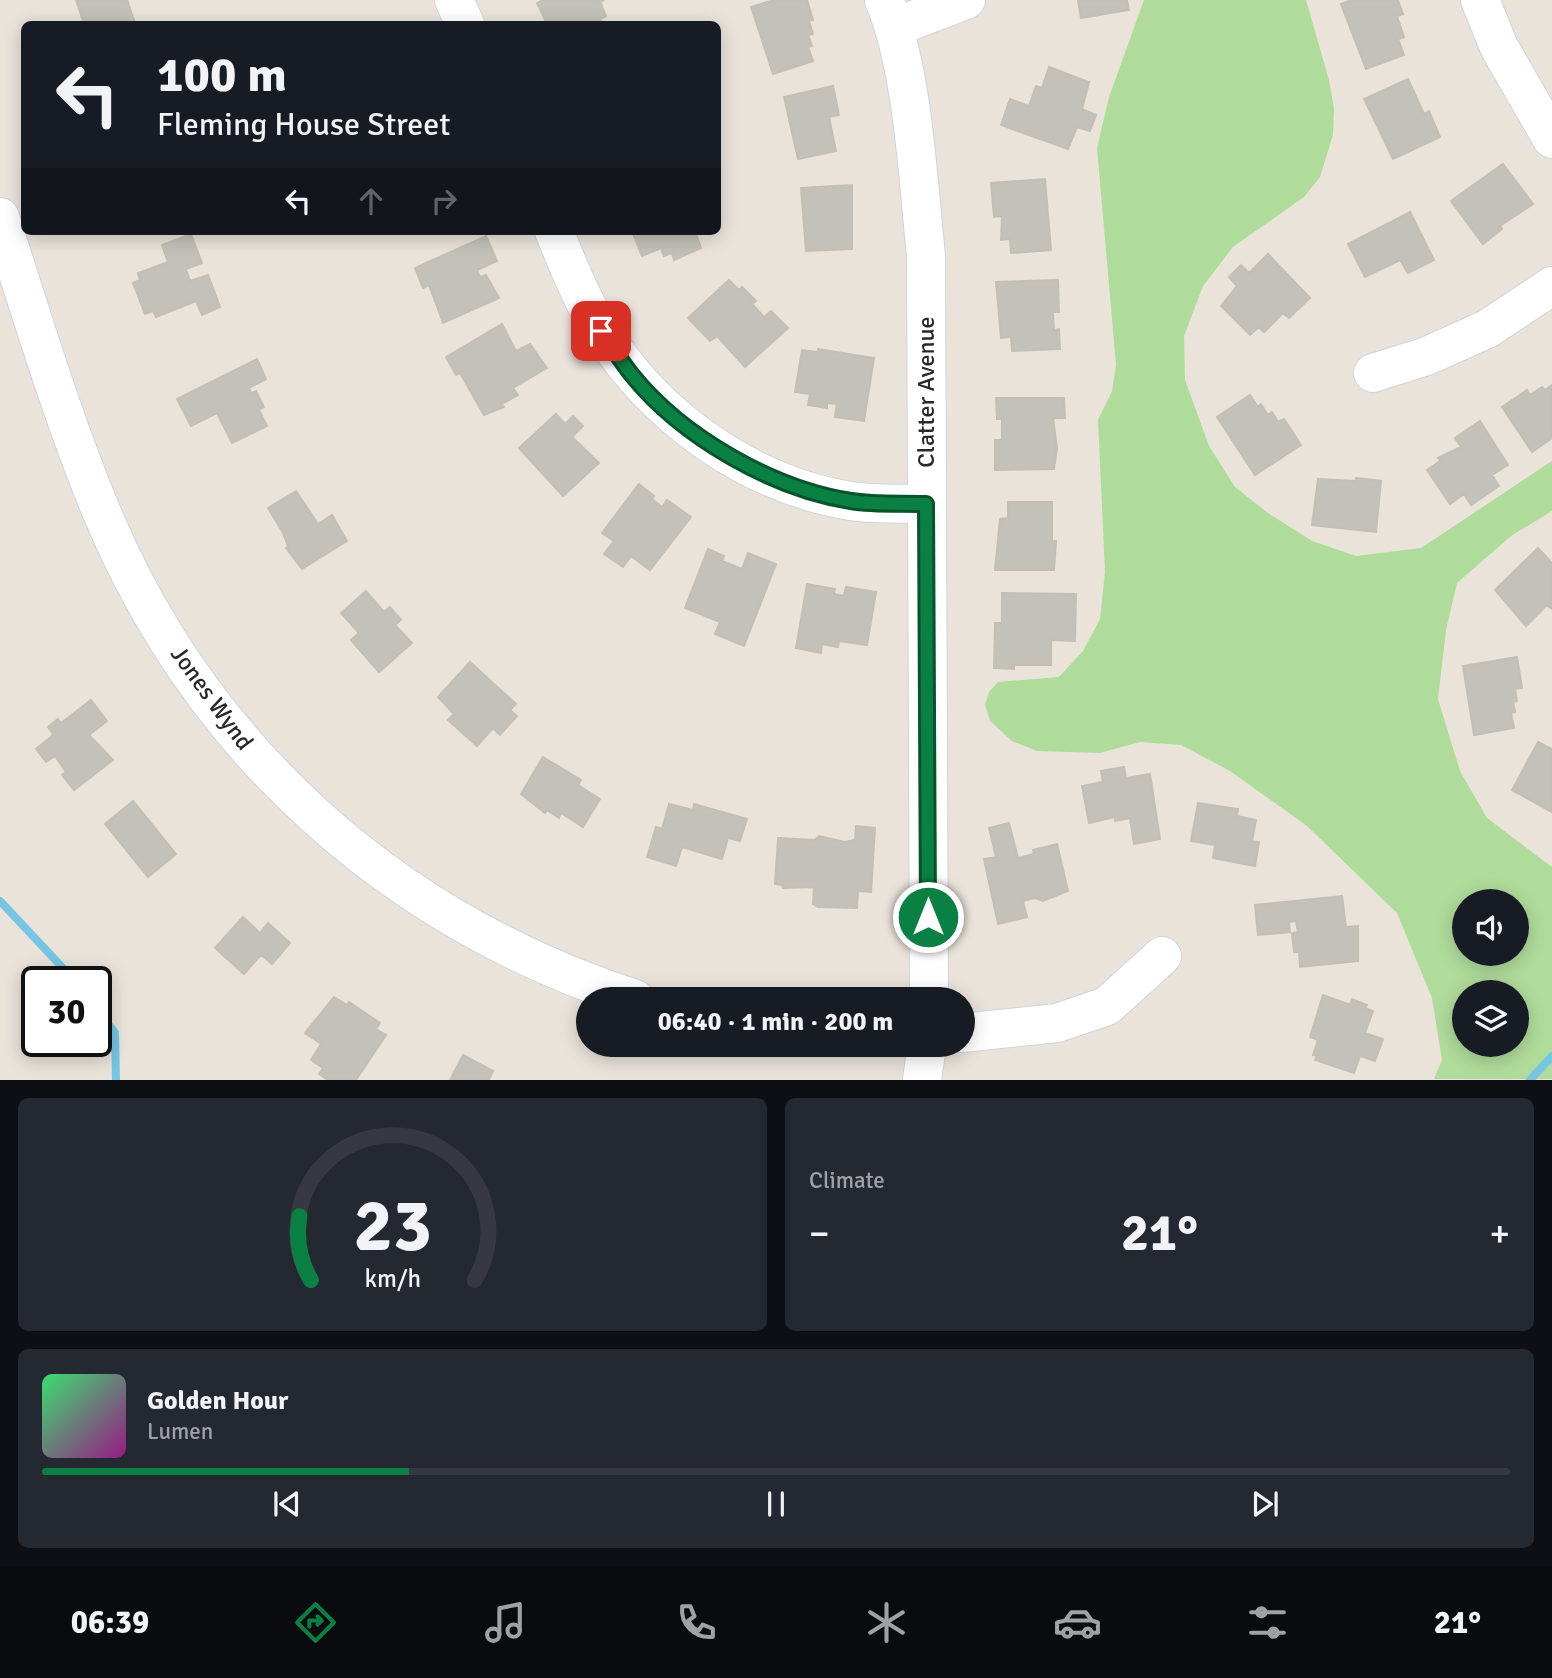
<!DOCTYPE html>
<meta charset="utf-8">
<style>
:root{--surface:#171b24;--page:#242831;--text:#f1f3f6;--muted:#9ea1a6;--line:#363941;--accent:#0b8043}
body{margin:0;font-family:Signika,sans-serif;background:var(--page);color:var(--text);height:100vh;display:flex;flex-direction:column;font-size:26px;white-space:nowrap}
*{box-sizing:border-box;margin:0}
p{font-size:23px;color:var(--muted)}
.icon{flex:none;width:38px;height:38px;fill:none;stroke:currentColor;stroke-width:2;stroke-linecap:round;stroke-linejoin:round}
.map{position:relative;height:1080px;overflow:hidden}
.sheet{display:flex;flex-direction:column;gap:18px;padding:18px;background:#0d0f14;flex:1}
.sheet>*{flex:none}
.hud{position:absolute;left:21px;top:21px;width:700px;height:214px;border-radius:10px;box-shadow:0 4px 18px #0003;background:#171b24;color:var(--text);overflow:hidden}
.tools{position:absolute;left:1452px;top:889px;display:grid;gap:14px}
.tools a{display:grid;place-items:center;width:77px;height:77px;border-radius:50%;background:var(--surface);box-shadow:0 4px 18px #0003;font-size:35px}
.speed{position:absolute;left:21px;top:966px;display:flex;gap:14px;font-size:35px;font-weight:700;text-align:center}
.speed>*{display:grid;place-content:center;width:91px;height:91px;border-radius:50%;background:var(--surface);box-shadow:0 4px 18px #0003;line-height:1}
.speed .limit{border:4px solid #111;border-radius:10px;background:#fff;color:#111}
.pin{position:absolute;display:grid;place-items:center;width:60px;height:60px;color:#fff;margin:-30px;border-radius:14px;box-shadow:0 4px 10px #0006}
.me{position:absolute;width:77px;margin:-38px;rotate:0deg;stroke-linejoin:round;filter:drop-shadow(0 0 5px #0008)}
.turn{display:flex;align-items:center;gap:24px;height:147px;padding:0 21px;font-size:32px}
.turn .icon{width:91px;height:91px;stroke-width:2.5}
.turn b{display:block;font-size:49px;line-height:60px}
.lanes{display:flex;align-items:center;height:66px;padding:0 21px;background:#0003;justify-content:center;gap:35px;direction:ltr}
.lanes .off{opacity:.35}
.big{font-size:52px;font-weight:700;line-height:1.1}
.sheet .widget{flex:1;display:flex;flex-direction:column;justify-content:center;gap:10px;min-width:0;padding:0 24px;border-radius:10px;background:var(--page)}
.sheet .dial{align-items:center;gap:0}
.dial svg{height:182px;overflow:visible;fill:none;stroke:var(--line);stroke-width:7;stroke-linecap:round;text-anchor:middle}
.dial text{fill:var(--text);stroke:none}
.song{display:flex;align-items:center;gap:21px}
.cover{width:84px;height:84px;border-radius:10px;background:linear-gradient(135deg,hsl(140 70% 55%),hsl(310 70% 35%))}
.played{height:7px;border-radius:4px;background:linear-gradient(90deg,var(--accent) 25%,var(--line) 25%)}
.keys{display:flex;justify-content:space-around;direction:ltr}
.heat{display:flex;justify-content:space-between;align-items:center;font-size:38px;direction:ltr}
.sheet .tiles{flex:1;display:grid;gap:18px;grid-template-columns:1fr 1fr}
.widget:last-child{grid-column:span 2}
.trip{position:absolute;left:576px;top:987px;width:399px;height:70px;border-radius:35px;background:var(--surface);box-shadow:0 4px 18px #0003;font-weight:700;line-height:70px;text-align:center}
.tabs{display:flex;height:112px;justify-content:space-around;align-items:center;background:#090b0e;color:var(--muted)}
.tabs .icon{width:49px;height:49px}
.tabs .on{color:var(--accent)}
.tabs b{font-size:32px;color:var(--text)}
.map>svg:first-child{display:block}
.green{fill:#b0dc9b;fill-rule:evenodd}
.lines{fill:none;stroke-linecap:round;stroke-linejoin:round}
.stream{stroke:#75c5e3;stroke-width:8}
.building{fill:#c4c0ba;stroke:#c4bfb5;stroke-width:2}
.minor-casing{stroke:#d0d3e0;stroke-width:40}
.minor{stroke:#fff;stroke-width:38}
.route-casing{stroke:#07532c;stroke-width:18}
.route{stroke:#0b8043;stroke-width:12}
.labels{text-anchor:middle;stroke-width:5;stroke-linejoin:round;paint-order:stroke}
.street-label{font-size:24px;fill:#282828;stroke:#fff}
</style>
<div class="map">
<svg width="1552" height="1080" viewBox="0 0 1552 1080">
<rect width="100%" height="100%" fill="#e9e3da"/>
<path class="green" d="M1144 0H1306L1329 80 1334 109 1333 135 1320 177 1304 197 1233 247 1203 286 1184 336 1185 380 1209 446 1235 487 1268 513 1312 541 1356 556 1421 548 1552 461V511L1511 536 1457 583 1446 630 1438 699 1460 771 1487 818 1552 867V1079H1434L1442 1060 1432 998 1397 913 1307 826 1230 771 1181 745 1140 742 1100 753 1037 751 1012 741 990 721 985 705 989 692 998 682 1059 677 1083 651 1100 619 1105 572 1098 420 1112 391 1116 365 1097 148 1109 97ZM1465 901H1517V954H1465ZM1465 992H1517V1045H1465Z"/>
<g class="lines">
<path class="stream" d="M0 901 76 982
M96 1008 115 1033 116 1080
M1530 1080 1552 1056"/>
</g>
<path class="building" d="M76 0H127L135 23 84 24Z
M543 0H604L600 2 606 16 600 19 603 24H547L537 3Z
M774 0H807L813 20 809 21 813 34 808 35 812 46 808 47 813 61 773 74 751 7Z
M1078 0H1127L1129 10 1081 18Z
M1352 0H1398L1403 14 1397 16 1404 37 1398 39 1404 55 1366 69 1341 4Z
M1049 67 1089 82 1082 109 1096 115 1090 131 1077 127 1068 149 1001 125 1010 99 1029 106 1036 86 1042 88Z
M1408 79 1424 114 1429 111 1440 137 1393 159 1364 99Z
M833 86 839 115 829 117 836 151 798 159 784 97Z
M1503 164 1533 204 1500 226 1502 229 1483 244 1451 201Z
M1045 179 1051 250 1011 253 1010 239 1001 240 1002 216 994 217 991 183Z
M852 185V249L806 251 801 188Z
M1410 212 1434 260 1408 273 1400 260 1365 277 1348 244Z
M632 231H695L701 248 674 260 672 253 664 256 661 248 642 256Z
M191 234 202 263 186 269 190 281 208 275 220 307 202 315 196 301 156 317 153 311 145 314 133 283 140 280 138 273 168 262 162 245Z
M486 236 497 261 477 270 480 277 486 275 499 298 443 323 429 285 423 288 415 268Z
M1268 254 1310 298 1289 318 1283 313 1264 332 1259 327 1250 335 1221 306 1237 286 1229 277 1241 265 1249 273Z
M729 280 739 290 742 287 756 301 752 304 764 317 771 311 788 328 745 367 717 336 710 341 688 318Z
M1058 280 1059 312H1053L1054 330 1059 329 1060 349 1012 351 1011 337 1001 338 996 282Z
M502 324 516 351 530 344 547 368 513 388 518 395 502 404 504 407 484 415 460 373 456 375 446 357Z
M818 349 874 358 864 421 835 417 837 404 827 403V408L808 405 810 394 795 392 802 350 817 352Z
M257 359 266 379 249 388 251 393 256 391 264 407 259 410 267 426 232 443 217 413 191 426 177 399Z
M1552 385V438L1532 452 1502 407 1527 390 1530 395 1542 387 1545 390Z
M1250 395 1258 407 1261 404 1268 415 1272 412 1278 422 1284 419 1301 445 1255 475 1217 417Z
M996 398H1064L1065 418H1053L1057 448 1054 469 995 470V440H1002V419H997Z
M556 414 565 424 573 416 583 426 572 437 599 463 563 496 519 448Z
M1480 421 1508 465 1492 475 1499 486 1471 505 1464 494 1450 504 1427 470 1440 461 1438 458 1461 447 1455 438Z
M1356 478 1381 481 1376 532 1312 525 1318 479 1356 481Z
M639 484 654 496 652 499 662 507 667 500 691 517 650 570 631 556 623 567 604 554 614 541 602 533Z
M296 491 318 524 332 515 347 541 302 569 286 548 288 546 282 531 268 508Z
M1008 502H1052V541H1056L1054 570H995L1000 519 1008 518Z
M1538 548 1552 563V609L1547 605 1526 626 1495 590Z
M708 549 724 556 722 561 742 569 748 553 776 564 744 646 715 634 720 622 685 608Z
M807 584 835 589 834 594 844 596 846 587 876 592 867 645 839 641 838 647 822 644 821 653 796 648Z
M366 591 384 612 390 607 401 620 395 625 412 643 379 672 351 640 359 633 341 613Z
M1002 593 1076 594 1075 641 1051 640V665H1014V669L994 668 995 623H1002Z
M1517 657 1522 688 1515 689 1517 701 1513 702 1515 712 1511 713 1514 728 1474 735 1463 666Z
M470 662 516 704 510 710 517 716 500 735 493 728 477 746 448 720 454 714 438 697Z
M91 700 107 721 89 735 113 760 74 790 62 775 66 772 55 756 46 762 36 749 51 737 53 734 48 727 58 719 61 723Z
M1538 742 1552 749V812L1512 790Z
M543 757 581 780 578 785 600 799 583 827 561 813 559 818 547 810 545 813 521 794Z
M1124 767 1126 778 1150 774 1160 839 1134 844 1130 818 1115 821V817L1089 823 1082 786 1103 782 1101 771Z
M133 801 176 854 148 877 105 824Z
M1198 803 1238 809 1237 816 1256 820 1252 841 1259 842 1255 866 1213 858 1215 845 1191 841Z
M669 804 693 810 694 804 747 819 740 841 728 838 722 859 682 847 676 866 647 857 656 827 662 829Z
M1009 823 1018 858 1034 854 1033 850 1057 844 1068 891 1043 901 1035 898 1023 901 1027 917 998 924 984 859 996 857 989 828Z
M856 826 875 828 871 892 858 891 857 908 818 907 813 904 814 887 783 888 782 885 775 884 778 838 815 840 819 836 845 842 855 840Z
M1342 896 1346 927 1358 926V961L1300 967 1299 952H1294L1292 933 1298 932 1296 921 1289 922 1290 932 1258 935 1255 905Z
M243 917 260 933 268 923 290 943 272 964 261 955 244 974 215 948Z
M1323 995 1350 1005 1352 999 1367 1005 1365 1008 1373 1011 1365 1033 1383 1039 1375 1061 1360 1056 1354 1073 1315 1060 1317 1056 1313 1055 1318 1040 1310 1037Z
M334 997 347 1005 349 1002 380 1023 376 1029 386 1035 356 1080H328L319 1074 323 1068 311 1060 321 1044 305 1033Z
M463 1055 493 1071 489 1080H450Z"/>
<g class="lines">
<defs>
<path id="minor" d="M454 0 465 24
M884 0C913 70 918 179 926 256L929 999
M1480 0 1499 47 1552 139
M895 27 966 0
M0 217C32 316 62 417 102 513 201 750 392 920 635 999
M554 231C568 265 582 301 602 332 656 418 750 485 851 501 875 505 902 503 926 504
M1373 373 1427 356 1487 329 1552 286
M962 1033 1057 1023 1107 1006 1162 956
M922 1080 927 1045"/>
</defs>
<use href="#minor" class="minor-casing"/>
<use href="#minor" class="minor"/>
</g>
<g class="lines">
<defs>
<path id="route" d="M601 331C611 346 621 361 632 375 682 437 773 489 851 501 875 505 901 503 926 504L928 917"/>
</defs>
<use href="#route" class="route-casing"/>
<use href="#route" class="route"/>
</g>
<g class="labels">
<g class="street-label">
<text transform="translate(926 392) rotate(-90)" y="8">Clatter Avenue</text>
<text transform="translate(212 698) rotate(54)" y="8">Jones Wynd</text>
</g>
</g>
</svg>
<div class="tools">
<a><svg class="icon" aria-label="sound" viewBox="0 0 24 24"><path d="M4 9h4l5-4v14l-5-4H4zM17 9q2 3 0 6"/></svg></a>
<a><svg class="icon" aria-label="layers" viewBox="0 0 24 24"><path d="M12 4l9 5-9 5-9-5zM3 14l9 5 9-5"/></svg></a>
</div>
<div class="speed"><div class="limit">30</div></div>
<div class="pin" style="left:601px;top:331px;background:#d93025"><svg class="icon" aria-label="arrive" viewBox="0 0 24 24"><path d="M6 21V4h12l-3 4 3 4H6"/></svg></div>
<svg class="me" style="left:928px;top:917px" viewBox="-20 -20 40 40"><circle r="17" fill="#0b8043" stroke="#fff" stroke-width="3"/><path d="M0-11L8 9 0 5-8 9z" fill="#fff"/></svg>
<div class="trip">06:40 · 1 min · 200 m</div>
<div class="hud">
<div class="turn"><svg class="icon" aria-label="left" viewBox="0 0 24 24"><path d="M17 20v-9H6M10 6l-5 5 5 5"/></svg><div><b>100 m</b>Fleming House Street</div></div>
<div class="lanes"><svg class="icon" aria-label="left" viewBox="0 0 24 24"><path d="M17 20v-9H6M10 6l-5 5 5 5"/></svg><svg class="icon off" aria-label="ahead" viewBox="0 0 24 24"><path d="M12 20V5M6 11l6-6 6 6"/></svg><svg class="icon off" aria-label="right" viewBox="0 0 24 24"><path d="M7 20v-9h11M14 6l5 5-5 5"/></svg></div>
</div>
</div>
<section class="sheet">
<div class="tiles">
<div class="widget dial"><svg viewBox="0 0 100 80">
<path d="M14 69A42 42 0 1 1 86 69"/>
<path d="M14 69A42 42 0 0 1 9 41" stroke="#0b8043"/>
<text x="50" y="56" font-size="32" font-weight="700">23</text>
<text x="50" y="72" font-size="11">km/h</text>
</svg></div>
<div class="widget"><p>Climate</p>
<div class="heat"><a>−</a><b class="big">21°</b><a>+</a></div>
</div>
<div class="widget">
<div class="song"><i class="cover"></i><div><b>Golden Hour</b><p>Lumen</p></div></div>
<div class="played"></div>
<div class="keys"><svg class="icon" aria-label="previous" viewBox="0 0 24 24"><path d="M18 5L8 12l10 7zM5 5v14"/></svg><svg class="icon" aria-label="pause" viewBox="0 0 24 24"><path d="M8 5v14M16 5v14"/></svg><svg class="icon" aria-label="next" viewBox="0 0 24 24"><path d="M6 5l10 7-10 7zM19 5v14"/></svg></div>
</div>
</div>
</section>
<nav class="tabs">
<b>06:39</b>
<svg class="icon on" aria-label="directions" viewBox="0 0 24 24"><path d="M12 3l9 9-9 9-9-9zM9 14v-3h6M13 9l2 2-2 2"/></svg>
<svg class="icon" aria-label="music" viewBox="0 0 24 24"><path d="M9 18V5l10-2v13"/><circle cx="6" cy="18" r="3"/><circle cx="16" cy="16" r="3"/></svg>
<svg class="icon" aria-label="phone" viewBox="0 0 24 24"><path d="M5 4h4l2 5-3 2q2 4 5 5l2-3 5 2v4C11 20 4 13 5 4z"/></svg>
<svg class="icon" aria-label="climate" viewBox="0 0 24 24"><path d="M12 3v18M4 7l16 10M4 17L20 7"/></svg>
<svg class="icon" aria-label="car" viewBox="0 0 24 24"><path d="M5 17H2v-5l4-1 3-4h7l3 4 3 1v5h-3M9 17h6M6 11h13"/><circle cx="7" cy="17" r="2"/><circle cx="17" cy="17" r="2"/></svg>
<svg class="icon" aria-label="filters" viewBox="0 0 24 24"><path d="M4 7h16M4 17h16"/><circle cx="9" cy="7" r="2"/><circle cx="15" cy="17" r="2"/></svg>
<b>21°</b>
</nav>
